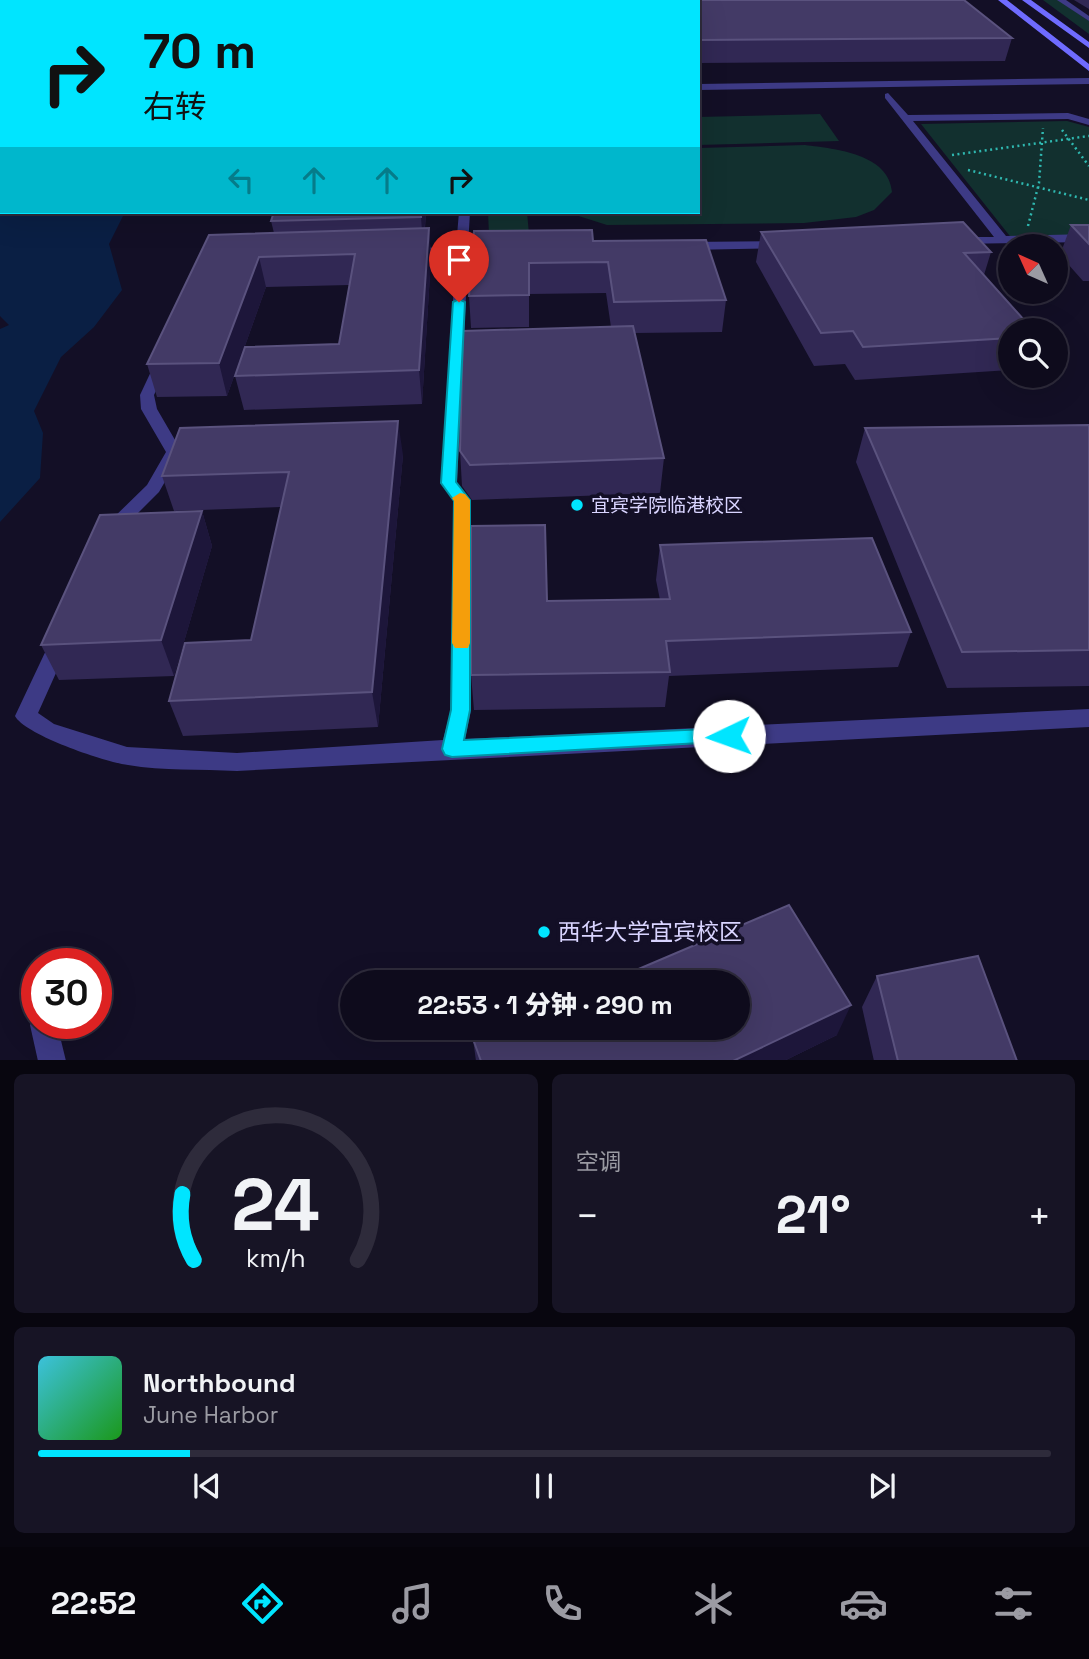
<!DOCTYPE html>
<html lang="zh">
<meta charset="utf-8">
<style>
:root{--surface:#0e0b1c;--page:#171425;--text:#f1f3f6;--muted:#9b9ba3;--line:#2e2b3b;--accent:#00e5ff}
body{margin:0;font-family:"Space Grotesk","Noto Sans SC",sans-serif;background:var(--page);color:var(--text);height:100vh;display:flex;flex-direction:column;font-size:26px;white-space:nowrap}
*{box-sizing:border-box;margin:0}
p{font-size:23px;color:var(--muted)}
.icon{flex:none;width:38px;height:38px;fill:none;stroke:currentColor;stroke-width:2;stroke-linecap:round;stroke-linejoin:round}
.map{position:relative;height:1060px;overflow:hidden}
.drawer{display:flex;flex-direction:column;gap:14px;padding:14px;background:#08060f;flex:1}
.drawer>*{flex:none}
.top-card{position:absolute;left:0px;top:0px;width:700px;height:214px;box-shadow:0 7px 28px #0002,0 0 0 2px var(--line);background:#00e5ff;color:#111;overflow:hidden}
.needle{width:46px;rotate:315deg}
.fabs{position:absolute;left:998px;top:234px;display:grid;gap:14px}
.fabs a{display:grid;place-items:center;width:70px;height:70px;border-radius:50%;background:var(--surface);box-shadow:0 7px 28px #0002,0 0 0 2px var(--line);font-size:35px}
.speed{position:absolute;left:21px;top:948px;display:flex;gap:14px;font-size:35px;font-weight:700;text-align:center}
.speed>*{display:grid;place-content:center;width:91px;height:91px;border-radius:50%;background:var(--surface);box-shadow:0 7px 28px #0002,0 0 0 2px var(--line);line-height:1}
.speed .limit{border:10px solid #d22;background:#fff;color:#111}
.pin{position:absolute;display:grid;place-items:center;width:60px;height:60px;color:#fff;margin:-72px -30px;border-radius:50% 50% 50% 0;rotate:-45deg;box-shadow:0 0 7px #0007}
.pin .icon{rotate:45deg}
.me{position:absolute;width:77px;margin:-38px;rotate:267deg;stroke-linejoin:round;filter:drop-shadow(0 0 5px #0008)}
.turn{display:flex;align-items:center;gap:24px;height:147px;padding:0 28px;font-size:32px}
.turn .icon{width:91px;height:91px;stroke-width:2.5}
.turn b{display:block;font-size:49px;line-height:60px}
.lanes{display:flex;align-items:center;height:66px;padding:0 28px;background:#0003;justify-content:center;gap:35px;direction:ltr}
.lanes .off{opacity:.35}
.big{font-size:52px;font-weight:800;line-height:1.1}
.drawer .widget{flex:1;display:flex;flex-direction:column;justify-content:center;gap:10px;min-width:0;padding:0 24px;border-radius:10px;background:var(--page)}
.drawer .dial{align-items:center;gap:0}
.dial svg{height:182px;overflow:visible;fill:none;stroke:var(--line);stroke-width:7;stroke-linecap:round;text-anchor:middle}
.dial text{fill:var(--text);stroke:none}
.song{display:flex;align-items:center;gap:21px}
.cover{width:84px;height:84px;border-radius:10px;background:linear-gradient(135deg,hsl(190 70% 55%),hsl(120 70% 35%))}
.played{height:7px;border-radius:4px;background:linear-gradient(90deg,var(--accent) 15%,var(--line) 15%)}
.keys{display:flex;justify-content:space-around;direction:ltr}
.heat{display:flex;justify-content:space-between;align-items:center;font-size:38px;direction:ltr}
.drawer .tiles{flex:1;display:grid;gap:14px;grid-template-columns:1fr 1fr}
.widget:last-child{grid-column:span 2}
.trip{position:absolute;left:340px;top:970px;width:410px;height:70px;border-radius:35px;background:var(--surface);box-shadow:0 7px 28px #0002,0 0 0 2px var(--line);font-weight:800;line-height:70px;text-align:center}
.menu{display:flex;height:112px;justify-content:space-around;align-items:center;background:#06040b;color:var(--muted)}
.menu .icon{width:49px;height:49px}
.menu .on{color:var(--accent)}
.menu b{font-size:32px;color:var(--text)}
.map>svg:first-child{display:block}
.green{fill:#12302f}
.water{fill:#0a1f44}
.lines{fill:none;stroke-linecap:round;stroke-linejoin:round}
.stream{stroke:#0a1f44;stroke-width:3.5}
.path{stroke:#2fb8b0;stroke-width:2.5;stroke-dasharray:2 3.5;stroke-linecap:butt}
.minor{fill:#3d3a85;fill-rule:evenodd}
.secondary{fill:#6f6bff;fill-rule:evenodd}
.wall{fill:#312854}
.shaded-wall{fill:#1d163a}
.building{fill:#433a66;stroke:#5a527e;stroke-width:2}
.route{fill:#00e5ff;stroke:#0095a6;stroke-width:2}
.slow{fill:#f59e0b}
.poi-dot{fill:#00e5ff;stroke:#130f26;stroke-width:2.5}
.labels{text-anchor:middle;stroke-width:7;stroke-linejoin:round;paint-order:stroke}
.poi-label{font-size:19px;fill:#d9d4ff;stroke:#130f26;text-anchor:start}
.near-poi-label{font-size:23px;fill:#d9d4ff;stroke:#130f26;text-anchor:start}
</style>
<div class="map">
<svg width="1089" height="1061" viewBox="0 0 1089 1061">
<rect width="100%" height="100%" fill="#130f26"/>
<path class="green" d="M1043 0H1059L1089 21V34Z
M820 114 839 141 698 145V117Z
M1067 121 1089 127V239L1013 240 921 124Z
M805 145C836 149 889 154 892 192L874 210 856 217 804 223 607 225 566 212H698V148Z
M488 212H527L529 234 489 235Z"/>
<path class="water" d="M0 182 2 212H125L109 244 122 290 94 327 61 357 34 411 43 433 40 478 0 522V329L9 325 0 316Z"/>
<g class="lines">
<path class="stream" d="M554 0 566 2"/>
<path class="path" d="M1062 130 1089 166
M952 155 1089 136
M968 170 1089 200
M1028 226 1039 183 1043 128"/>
<path class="minor" d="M473 0H481V2H473Z
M1057 0H1066L1089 16V21Z
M1089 78V84L698 90V84Z
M888 93 908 115 1068 113 1089 119V125L1068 119 913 121 1006 236 1089 234V242L956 244V238L960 237H994L885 98V94Z
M459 212H470L468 247 495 246 501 250 495 254H468L457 483 470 501 471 710 465 739 1089 709V727L237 771C201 769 163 771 128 765 105 762 25 735 15 716L49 644 52 639 59 637 66 639 69 644 38 713 54 724 127 747 237 753 443 740 451 710 454 501 441 483 456 255 407 256 401 252 407 248 456 247Z
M782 241 786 242V248L687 250 681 246 687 242Z
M162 359 169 363 154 395 157 409 182 452 159 492 118 533H106L103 529 106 525 147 485 166 452 141 409 140 395 155 363Z
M37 1014V1024H57L66 1061H38L30 1025Z"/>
<path class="secondary" d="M998 0H1007L1089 64V71Z
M1022 0H1031L1089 42V48Z"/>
</g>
<path class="wall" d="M160 0H287L286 2H160Z
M1074 0H1089V9Z
M698 2 1012 38 1005 61 698 63Z
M426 212 425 228H429L431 258 422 404 244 410 235 376 339 344 349 285 266 287 227 396 157 397 147 364 274 233 271 221Z
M1071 225H1089V281H1083L1060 255Z
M474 231 593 241 726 300 722 332 634 333 664 458 660 493 472 500 462 486 460 451 611 327 606 293 529 294V327L471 328 469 296Z
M761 232 991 252 984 275 1010 331V370L855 380 845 364 814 366 756 262Z
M1089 425V686L947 688 856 462 865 428Z
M403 455 378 727 183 736 169 701 251 640 281 507 174 511 162 476Z
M202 511 212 546 174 676 59 680 41 645Z
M660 545 911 632 898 667 669 676 665 707 474 710 471 675 547 601 660 600 656 580Z
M877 976 1017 1061H874L862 1007Z
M837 1035 784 1061H476L473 1039Z"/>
<path class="shaded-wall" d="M421 212H426L423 246 421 217Z
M429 228 431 258 422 404 419 370Z
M259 257 266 287 227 396 219 363Z
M398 421 403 455 378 727 372 692Z
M202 511 212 546 174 676 161 640Z
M851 1005 837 1035 784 1061H733Z"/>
<path class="building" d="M691 0H964L1012 38 698 40V2H691Z
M274 212H421V217L271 221Z
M963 222 991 252 964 253 1034 331H1010V338L863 347 853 331 821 333 761 232Z
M1071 225H1089V244Z
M429 228 419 370 235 376 245 347 339 344 355 254 259 257 219 363 147 364 209 235Z
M592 230 593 241 706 240 726 300 614 302 608 262 529 263V295L469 296 474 231Z
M633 326 664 458 470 465 460 451 463 331Z
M398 421 372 692 169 701 185 643 251 640 289 472 162 476 180 428Z
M1089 425V650L962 652 865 428Z
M202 511 161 640 41 645 100 515Z
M545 525 547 601 670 599 660 545 872 538 911 632 666 641 670 672 471 675V526Z
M789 905 851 1005 733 1061H481L473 1039 501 1027H737V982H608Z
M978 956 1017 1061H898L877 976Z"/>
<path class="route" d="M459 299 465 302 456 482 470 500V710L464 740 729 728 736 730 739 736 736 741 452 757 445 755 442 749 451 710 454 501 441 483 453 302Z"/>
<path class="slow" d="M460 493 465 494 470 500V643L468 648H455L452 643 454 501 452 498Z"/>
<g class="poi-dot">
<circle cx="577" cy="505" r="7"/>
<circle cx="544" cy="932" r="7"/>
</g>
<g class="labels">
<g class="poi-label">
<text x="591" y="512">宜宾学院临港校区</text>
</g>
<g class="near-poi-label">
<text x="558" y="940">西华大学宜宾校区</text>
</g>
</g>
</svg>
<div class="fabs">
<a><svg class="needle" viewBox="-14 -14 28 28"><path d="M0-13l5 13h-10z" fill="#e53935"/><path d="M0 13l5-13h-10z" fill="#9b9ba3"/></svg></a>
<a><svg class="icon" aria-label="search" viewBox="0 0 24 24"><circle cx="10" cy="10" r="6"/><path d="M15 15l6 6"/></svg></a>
</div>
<div class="speed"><div class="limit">30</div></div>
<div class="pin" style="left:459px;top:302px;background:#d93025"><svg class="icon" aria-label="arrive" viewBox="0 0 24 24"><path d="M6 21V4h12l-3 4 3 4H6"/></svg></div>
<svg class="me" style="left:729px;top:736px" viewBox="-20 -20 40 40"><circle r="19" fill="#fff"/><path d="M0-13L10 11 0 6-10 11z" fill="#00e5ff"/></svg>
<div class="trip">22:53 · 1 分钟 · 290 m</div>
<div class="top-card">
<div class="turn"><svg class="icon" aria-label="right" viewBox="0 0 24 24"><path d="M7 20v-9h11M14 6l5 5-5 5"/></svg><div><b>70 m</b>右转</div></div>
<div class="lanes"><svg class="icon off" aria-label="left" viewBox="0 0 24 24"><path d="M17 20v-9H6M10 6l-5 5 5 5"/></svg><svg class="icon off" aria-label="ahead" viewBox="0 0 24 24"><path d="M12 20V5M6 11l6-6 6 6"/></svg><svg class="icon off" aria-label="ahead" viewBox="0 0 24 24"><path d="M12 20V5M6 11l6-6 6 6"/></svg><svg class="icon" aria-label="right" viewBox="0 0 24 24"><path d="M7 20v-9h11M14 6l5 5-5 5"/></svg></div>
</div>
</div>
<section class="drawer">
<div class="tiles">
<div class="widget dial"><svg viewBox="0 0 100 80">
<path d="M14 69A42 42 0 1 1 86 69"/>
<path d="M14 69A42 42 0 0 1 9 40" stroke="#00e5ff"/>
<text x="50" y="56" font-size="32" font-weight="700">24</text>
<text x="50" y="72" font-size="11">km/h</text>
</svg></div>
<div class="widget"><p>空调</p>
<div class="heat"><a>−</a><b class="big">21°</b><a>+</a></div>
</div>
<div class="widget">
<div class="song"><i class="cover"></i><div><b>Northbound</b><p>June Harbor</p></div></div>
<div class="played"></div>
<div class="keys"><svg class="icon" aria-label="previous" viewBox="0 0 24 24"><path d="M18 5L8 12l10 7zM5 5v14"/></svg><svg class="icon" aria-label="pause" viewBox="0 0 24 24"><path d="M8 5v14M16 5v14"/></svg><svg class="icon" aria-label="next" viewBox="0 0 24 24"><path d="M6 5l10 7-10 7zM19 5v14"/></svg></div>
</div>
</div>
</section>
<nav class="menu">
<b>22:52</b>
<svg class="icon on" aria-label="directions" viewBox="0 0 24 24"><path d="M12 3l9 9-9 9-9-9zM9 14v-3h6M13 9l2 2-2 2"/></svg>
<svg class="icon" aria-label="music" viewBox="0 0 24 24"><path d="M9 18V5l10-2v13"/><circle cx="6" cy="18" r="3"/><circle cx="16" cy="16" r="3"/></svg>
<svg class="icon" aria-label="phone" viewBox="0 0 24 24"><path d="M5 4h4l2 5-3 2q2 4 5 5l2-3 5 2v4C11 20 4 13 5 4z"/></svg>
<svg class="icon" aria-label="climate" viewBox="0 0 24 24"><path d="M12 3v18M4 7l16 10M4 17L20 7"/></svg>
<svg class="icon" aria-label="car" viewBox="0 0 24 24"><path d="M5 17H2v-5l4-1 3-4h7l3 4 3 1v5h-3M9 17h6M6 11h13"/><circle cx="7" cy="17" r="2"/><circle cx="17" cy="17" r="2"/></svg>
<svg class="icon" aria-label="filters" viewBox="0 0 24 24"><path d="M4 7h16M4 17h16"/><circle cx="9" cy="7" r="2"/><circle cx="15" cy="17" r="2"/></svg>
</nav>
